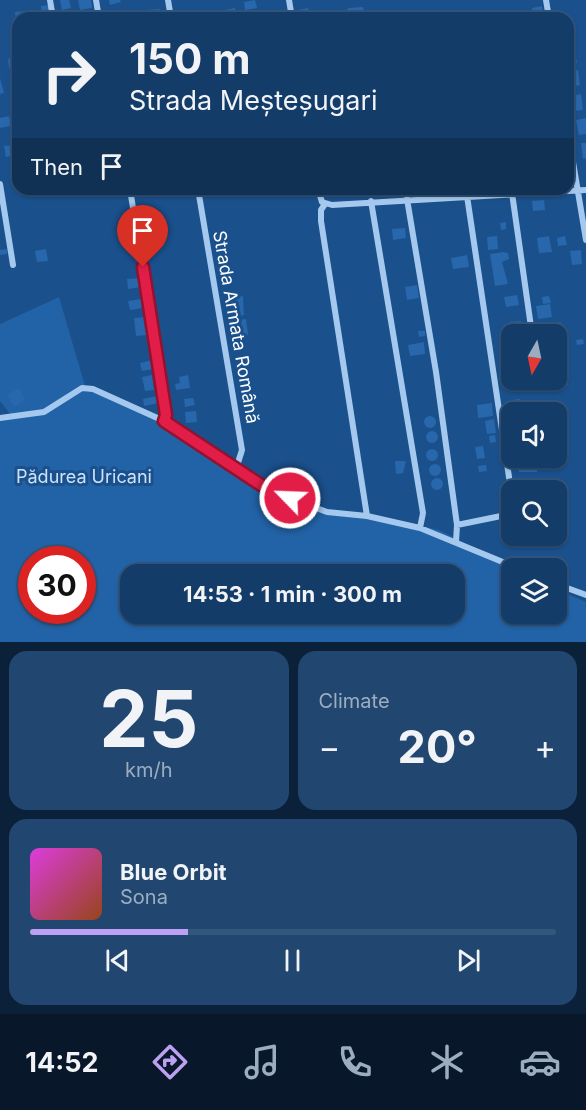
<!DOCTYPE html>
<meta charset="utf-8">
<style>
:root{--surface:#143c69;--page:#214771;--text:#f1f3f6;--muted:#9dadc0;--line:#33567d;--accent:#bca0f2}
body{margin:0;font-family:Inter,sans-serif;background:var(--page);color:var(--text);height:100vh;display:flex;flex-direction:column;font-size:22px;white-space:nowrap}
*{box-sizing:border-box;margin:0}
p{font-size:20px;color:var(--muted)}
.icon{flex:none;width:33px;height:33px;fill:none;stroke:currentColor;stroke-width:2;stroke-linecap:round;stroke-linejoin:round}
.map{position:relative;height:642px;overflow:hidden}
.sheet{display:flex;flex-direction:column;gap:9px;padding:9px;background:#0b213a;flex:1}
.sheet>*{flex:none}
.guide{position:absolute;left:12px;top:12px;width:562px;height:183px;border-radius:18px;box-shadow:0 2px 4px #0004,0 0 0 2px var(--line);background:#143c69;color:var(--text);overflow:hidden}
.needle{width:39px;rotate:189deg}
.tools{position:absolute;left:501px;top:324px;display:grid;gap:12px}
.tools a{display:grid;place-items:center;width:66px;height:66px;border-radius:12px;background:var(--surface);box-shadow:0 2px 4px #0004,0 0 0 2px var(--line);font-size:30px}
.speed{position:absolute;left:18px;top:546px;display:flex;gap:12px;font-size:30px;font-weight:700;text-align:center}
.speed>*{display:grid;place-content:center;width:78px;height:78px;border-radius:50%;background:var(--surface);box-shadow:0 2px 4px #0004,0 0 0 2px var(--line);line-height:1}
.speed .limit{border:9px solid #d22;background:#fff;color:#111}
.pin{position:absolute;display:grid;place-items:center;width:51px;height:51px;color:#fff;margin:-62px -26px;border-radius:50% 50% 50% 0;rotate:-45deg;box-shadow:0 0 6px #0007}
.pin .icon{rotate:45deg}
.me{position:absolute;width:66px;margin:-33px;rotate:294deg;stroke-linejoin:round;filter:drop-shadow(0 0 4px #0008)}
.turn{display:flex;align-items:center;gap:21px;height:126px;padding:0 18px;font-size:27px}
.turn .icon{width:78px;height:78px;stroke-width:2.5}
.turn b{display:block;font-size:42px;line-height:51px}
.then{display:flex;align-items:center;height:57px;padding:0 18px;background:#0003;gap:12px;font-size:22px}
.big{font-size:45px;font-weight:700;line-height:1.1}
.sheet .card{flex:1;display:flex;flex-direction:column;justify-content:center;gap:9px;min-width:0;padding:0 21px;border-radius:18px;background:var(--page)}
.sheet .dial{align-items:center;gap:0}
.dial b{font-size:78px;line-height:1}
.song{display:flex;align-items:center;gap:18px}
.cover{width:72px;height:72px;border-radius:9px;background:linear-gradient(135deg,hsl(300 70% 55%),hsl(20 70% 35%))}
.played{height:6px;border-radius:3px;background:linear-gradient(90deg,var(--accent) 30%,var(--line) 30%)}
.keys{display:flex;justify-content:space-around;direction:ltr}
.heat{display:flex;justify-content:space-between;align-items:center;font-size:33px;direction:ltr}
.sheet .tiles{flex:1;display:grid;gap:9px;grid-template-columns:1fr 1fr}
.card:last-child{grid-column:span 2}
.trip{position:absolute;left:120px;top:564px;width:345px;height:60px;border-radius:18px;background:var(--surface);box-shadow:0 2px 4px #0004,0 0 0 2px var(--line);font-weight:700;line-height:60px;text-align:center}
.dock{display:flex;height:96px;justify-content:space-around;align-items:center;background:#08182a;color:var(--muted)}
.dock .icon{width:42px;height:42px}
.dock .current{color:var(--accent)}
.dock b{font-size:27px;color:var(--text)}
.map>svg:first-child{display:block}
.green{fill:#2262a6;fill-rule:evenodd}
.building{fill:#2867ab}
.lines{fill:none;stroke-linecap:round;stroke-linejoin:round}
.street{stroke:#a5c9ee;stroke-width:6}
.route-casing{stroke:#92132f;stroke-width:15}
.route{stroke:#e11d48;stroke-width:10}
.labels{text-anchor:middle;stroke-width:6;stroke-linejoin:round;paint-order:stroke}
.street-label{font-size:18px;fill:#fff;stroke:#1a508c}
.park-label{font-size:18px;fill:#cbe2fa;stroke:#1a508c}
</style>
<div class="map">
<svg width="586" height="642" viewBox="0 0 586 642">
<rect width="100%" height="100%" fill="#1a508c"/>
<path class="green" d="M59 297 86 389 161 421 235 470 327 510 370 514 439 530 515 568H512V614H556L557 590 586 602V642H0V420L11 415 0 401V324ZM32 560H82V610H32ZM130 574H454V614H130Z"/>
<path class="building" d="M60 0H69L71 8 62 10Z
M78 0H91L92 8 80 10Z
M109 0H120L121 2 110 5Z
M255 0 257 8 245 10 244 2Z
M49 5 51 17 42 18 41 6Z
M542 6 544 18H534L532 8Z
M363 7 365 18H348L346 10 349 8Z
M235 8 237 18H227L225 10Z
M308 8 310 18H300L298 10Z
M160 9 161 18H147L146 10Z
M24 11 25 18H18L16 21 15 12Z
M218 13 219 18H207L206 15Z
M17 46 18 67 9 68 8 59 11 58V48Z
M574 48 577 63 568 64V49Z
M578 70 580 85 570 87 568 72Z
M0 78 4 93 0 94Z
M581 94 583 110 574 111 571 96Z
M9 116 11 126 0 128V118Z
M586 118V134L579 135 576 120Z
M581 143H586V158L583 159Z
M15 145 16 155 6 157 4 146Z
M18 168V179L11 180 10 170Z
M544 200 545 210 533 211 532 201Z
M506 222V229L501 230 500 223Z
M405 228 406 238 393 240 392 229Z
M133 230 134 241 122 243 120 231Z
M497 236 498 249 488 250 487 237Z
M549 236 552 252 539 253 537 238Z
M565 236 567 245 558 246 557 238Z
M7 249V254L0 255V250Z
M46 249 48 261 37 262 35 251Z
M581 250 582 264 572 265 570 251Z
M503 252 508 253 509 259 502 262 508 284 495 286 490 254Z
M467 255 469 267 453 269 451 258Z
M139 278 141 287 128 289 127 279Z
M417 285 419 298 407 300 405 287Z
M517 295 519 305 506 307 504 297Z
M243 296 244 315 234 317 231 298Z
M549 296 551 303 543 304 542 297Z
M141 299 143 308 130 310 128 301Z
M550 304 552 317 538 319 536 306Z
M146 317 148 335 136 336 134 318Z
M246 319 248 335 238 336 236 320Z
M521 321 522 331 510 332 509 322Z
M561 322 562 336H556L555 323Z
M418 331H425V336L419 337Z
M583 339 584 344 577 345 576 340Z
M424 342 425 354 410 356 408 345Z
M152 360 154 369 142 371 140 363Z
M152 375 154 390 145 391 142 377Z
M188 375 190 388 176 390 175 384 180 383 179 377Z
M567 379 568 385 561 386 560 380Z
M527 382H531L532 390 528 391Z
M19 388 25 400 14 407 7 395Z
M157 396 159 403 144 406 143 399Z
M193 398 195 405 185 407 184 399Z
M520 399 521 412H513L512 400Z
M492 403 493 416 478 418 477 405Z
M196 411 197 422 186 423 185 412Z
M424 422a6 6 0 1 1 12 0a6 6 0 1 1-12 0Z
M494 419 496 433 487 434 485 421Z
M426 437a6 6 0 1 1 12 0a6 6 0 1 1-12 0Z
M495 435 496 442 490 443 489 436Z
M483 446 485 458 477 459 475 447Z
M426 455a6 6 0 1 1 12 0a6 6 0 1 1-12 0Z
M395 461H406L403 473 396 474Z
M537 462V472H519V463Z
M429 470a6 6 0 1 1 12 0a6 6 0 1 1-12 0Z
M486 465 487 471 479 472 478 466Z
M431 484a6 6 0 1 1 12 0a6 6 0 1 1-12 0Z"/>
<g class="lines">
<path class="street" d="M50 0 53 18
M96 0 99 18
M168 0 171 18
M289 0 292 18
M546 0 549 18
M568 132 586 240
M0 184 13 265
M130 189 166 415 164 421
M198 189 242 450 236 469
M318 189 322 202 332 205 586 190
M512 193 532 334
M467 196 512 497
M407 199 436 372 457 525
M371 201 423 513 420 528
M325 204 321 210V221L367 516
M0 418 44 412 82 388 93 389 164 421 261 485 290 498 327 512 367 516 420 528 517 568
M456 542 457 525 506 515 512 506
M556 584 586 595"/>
</g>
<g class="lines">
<defs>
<path id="route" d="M143 267 166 415 164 421 261 485 290 498"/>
</defs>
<use href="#route" class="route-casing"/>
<use href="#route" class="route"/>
</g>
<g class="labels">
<g class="street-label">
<text transform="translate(236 327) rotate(80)" y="6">Strada Armata Română</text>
</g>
<g class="park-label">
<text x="84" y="483">Pădurea Uricani</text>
</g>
</g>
</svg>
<div class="tools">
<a><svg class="needle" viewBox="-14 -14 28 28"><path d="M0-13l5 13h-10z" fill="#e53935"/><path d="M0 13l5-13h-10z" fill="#9dadc0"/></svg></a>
<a><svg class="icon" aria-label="sound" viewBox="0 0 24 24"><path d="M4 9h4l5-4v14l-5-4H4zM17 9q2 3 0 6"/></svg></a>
<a><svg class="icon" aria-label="search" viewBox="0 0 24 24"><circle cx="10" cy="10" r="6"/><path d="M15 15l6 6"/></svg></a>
<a><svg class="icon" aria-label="layers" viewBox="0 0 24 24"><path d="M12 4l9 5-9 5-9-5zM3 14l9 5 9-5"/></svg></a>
</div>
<div class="speed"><div class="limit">30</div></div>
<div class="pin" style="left:143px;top:267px;background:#d93025"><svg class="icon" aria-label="arrive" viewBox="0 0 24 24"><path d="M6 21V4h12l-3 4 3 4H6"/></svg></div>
<svg class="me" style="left:290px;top:498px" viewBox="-20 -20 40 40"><circle r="17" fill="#e11d48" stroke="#fff" stroke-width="3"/><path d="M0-11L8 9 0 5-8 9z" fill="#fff"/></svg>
<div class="trip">14:53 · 1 min · 300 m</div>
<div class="guide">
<div class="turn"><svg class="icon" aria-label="right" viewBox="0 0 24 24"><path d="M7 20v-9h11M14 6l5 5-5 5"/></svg><div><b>150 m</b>Strada Meșteșugari</div></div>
<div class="then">Then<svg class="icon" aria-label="arrive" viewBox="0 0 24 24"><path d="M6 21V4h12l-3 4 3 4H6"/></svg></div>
</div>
</div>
<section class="sheet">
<div class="tiles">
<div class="card dial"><b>25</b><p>km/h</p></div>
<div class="card"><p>Climate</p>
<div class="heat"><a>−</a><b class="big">20°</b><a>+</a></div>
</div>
<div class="card">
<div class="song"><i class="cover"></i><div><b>Blue Orbit</b><p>Sona</p></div></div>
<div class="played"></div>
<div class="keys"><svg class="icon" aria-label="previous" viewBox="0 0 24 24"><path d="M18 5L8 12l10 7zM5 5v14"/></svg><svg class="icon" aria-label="pause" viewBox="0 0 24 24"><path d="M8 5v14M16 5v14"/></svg><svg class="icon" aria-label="next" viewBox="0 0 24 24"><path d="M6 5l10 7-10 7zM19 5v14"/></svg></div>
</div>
</div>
</section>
<nav class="dock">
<b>14:52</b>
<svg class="icon current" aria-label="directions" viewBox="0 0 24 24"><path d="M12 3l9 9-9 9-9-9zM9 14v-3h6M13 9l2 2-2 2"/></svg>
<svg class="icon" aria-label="music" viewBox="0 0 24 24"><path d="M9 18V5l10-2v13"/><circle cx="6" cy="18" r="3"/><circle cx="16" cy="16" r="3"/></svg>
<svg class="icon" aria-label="phone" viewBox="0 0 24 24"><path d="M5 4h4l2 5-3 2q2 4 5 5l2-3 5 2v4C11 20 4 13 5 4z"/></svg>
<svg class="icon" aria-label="climate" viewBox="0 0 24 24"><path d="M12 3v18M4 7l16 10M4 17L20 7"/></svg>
<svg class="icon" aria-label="car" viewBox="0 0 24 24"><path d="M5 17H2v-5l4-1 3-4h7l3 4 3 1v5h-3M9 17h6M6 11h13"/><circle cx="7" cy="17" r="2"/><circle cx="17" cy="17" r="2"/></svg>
</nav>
